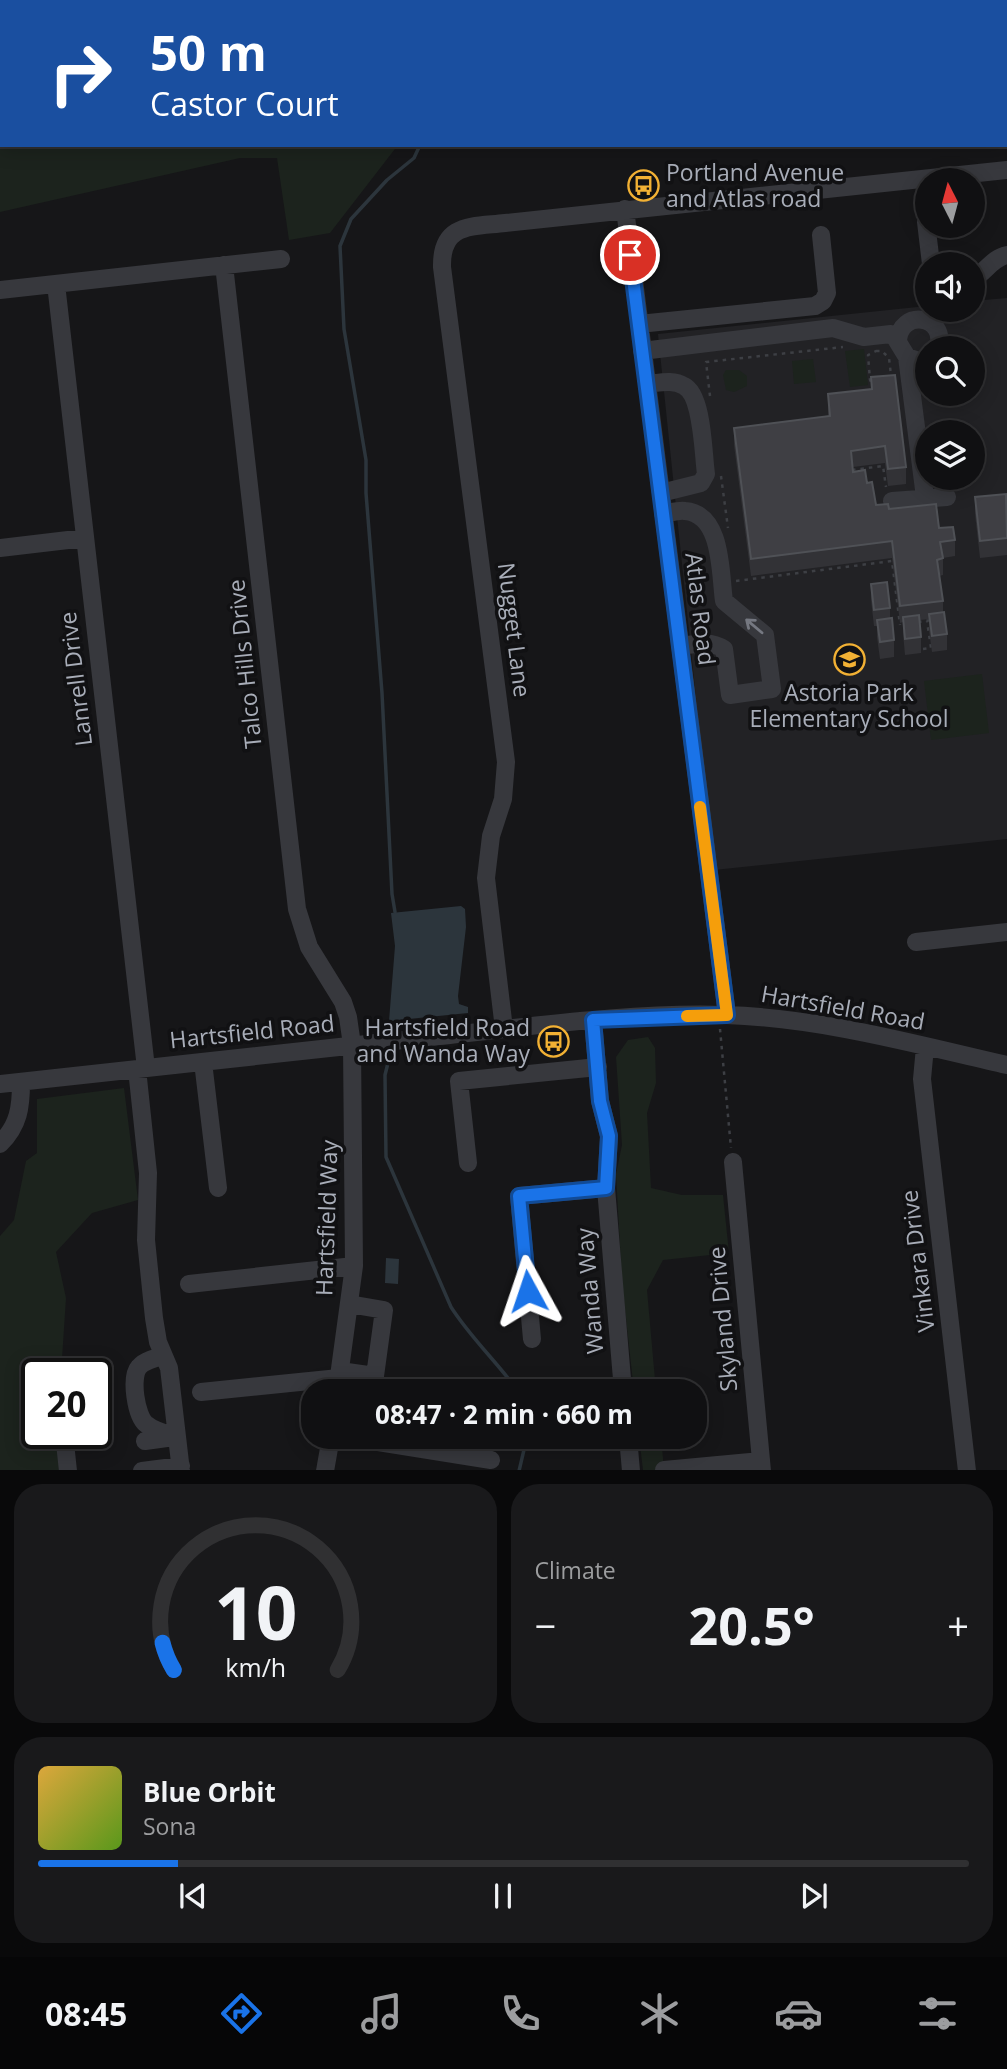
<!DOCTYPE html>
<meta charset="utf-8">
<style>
:root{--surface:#101012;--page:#19191b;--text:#f1f3f6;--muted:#9c9d9f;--line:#303032;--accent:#1a73e8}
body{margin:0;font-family:"Open Sans",sans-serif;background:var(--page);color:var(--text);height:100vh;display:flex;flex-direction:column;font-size:26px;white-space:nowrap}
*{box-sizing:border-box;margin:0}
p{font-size:23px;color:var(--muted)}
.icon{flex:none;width:38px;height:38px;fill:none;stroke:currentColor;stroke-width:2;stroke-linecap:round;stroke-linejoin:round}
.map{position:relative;height:1470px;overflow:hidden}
.sheet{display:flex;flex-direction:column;gap:14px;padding:14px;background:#09090a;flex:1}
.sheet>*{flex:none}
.banner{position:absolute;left:0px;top:0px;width:1008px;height:147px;box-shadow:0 4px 18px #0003,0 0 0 2px var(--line);background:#1a4fa0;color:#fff;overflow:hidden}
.needle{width:46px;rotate:354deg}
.tools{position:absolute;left:915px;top:168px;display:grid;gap:14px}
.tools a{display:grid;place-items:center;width:70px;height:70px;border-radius:50%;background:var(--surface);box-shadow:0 4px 18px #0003,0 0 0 2px var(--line);font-size:35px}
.speed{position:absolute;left:21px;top:1358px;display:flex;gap:14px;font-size:35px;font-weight:700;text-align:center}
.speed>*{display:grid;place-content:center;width:91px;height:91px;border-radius:50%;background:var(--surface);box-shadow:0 4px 18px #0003,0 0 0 2px var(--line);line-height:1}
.speed .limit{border:4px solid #111;border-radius:10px;background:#fff;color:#111}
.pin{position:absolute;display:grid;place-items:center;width:60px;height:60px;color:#fff;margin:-30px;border:4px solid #fff;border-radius:50%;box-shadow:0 2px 7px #0007}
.me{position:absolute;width:77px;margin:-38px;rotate:355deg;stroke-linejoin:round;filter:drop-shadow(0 0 5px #0008)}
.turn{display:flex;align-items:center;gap:24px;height:147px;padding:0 35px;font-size:32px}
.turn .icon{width:91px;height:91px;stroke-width:2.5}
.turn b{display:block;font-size:49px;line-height:60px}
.big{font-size:52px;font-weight:700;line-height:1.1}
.sheet .card{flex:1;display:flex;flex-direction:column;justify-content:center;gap:10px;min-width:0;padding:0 24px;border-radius:28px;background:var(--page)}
.sheet .dial{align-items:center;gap:0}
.dial svg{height:182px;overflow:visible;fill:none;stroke:var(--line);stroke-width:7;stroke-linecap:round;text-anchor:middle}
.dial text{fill:var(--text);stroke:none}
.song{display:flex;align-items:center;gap:21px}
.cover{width:84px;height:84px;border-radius:10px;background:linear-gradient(135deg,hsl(40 70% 55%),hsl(90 70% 35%))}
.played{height:7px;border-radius:4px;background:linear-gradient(90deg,var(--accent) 15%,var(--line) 15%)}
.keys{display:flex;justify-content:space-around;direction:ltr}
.heat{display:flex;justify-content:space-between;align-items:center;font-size:38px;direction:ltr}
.sheet .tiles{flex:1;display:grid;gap:14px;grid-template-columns:1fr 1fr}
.card:last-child{grid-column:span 2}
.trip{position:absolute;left:301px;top:1379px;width:406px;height:70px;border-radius:28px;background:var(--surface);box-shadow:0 4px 18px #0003,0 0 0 2px var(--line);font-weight:700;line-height:70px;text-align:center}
.tabs{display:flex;height:112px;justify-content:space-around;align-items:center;background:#060607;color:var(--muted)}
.tabs .icon{width:49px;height:49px}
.tabs .on{color:var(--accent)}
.tabs b{font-size:32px;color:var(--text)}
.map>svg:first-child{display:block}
.built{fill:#222225;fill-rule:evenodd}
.green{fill:#1c231d}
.water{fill:#2c353c}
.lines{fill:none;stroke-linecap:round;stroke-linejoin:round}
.stream{stroke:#2c353c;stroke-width:3.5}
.path{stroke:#3d3f44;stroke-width:2.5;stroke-dasharray:3.5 5;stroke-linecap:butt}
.minor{stroke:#37383d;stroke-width:18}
.highway{stroke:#63666e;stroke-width:26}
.wall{fill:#323236}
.building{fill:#3f3f44;stroke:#4f5156;stroke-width:2}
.oneway{stroke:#757881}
.route-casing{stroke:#114b97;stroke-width:18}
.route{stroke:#1a73e8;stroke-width:12}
.slow{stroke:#f59e0b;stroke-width:12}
.labels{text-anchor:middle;stroke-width:7;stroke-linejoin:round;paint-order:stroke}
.poi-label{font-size:23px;fill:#a8adb8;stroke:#111113;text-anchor:start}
.street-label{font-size:23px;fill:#a8adb8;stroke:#111113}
</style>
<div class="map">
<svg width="1007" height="1471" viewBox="0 0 1007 1471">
<rect width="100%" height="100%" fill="#161618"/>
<path class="built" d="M1007 298V839L714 870 658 334 927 306 928 310H973V301ZM928 348H973V394H928ZM928 432H973V478H928Z"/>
<path class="green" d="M186 0H1007V45L1006 2H180Z
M0 55H2V145H398L330 233 289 240 277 158H240L0 212Z
M864 349 868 385 850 387 845 351Z
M813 359 816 382 794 384 792 361Z
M726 370H739L747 376V386L734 392 726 390 723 375Z
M982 674 989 733 931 740 924 681Z
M648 1037 655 1048 656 1083 647 1113 651 1188 682 1195H723L729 1253 663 1260 647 1290 656 1391H634L622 1282 616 1174 622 1145 616 1057 628 1040Z
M124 1088 138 1200 92 1213 56 1252 66 1298 61 1374H37V1433H61L62 1470H0V1236L14 1220 26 1161 37 1153V1099Z
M639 1437H661L664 1470H643Z"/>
<path class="water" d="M461 906 465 909 466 927 458 996 459 1004 468 1007V1013L389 1021 395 946 391 913Z
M386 1258 399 1259 398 1284 385 1283Z"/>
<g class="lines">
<path class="stream" d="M1006 64H1007
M395 912 392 894 382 693 366 493V460L344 329 340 246 351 219 387 180 414 158 420 145
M392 1027 394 1020
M389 1059 385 1075 386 1157 451 1307C470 1337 497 1362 518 1391
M519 1471 527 1437"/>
<path class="path" d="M876 351H882L889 358 892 384 884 389 874 387 870 380 868 355Z
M710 396 706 362 843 347
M852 470 883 466 886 487
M721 476 728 528
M736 581 892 561 900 625
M918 622 932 620
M923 649 931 648 927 621
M720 1029 731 1148"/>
<path class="minor" d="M625 209 727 1015
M926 222 931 264
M224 265 297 909 309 947 343 1002 348 1017 352 1045 354 1266 337 1391
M973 279C986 272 992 258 1007 255
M56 284 146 1068
M0 290 281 259
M639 324 815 306 823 301 827 293 821 235
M898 342C899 308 948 315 938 348
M642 351 833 328 864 337 891 334 896 339 907 357 925 497
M907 357 919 361 928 359
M647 384C659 383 673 379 684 386 703 395 703 454 706 474L701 483 661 493
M892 501 947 497
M663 514C670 513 678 510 685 511 723 514 720 574 724 601L765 635 772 689 730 695 724 649C710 640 695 644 680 646
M0 548 85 538
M916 942 1007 932
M593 1020 600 1101 609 1136 606 1188 623 1391
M504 1029 486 878 491 836 503 799 506 762 442 267C441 223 471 227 505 223L1007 170
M925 1047 922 1079 967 1471
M203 1062 218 1188
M137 1069 148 1173 146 1240 154 1318 158 1342 169 1368 181 1471
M0 1084C144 1069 287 1052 431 1037 529 1027 628 1012 726 1015 821 1018 915 1044 1007 1065
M0 1144C19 1125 21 1107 21 1082
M733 1162 762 1471
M468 1163 459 1081 598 1067
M189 1284 354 1266
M532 1339 519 1196 606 1188
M164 1356C155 1358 145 1360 139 1367 130 1377 136 1416 146 1424 154 1431 167 1434 177 1437
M340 1371 375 1376 384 1310 349 1304
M201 1392 339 1378
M347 1437 491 1460
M628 1437 631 1471
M145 1441 174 1437
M65 1443 68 1471
M664 1470 761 1461
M142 1471 181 1466
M325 1471 331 1437"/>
<path class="highway" d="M115 2 122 0
M0 35H2"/>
</g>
<path class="wall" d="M871 377 906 467V484L888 486 885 463 853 467V472L867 483 876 505 939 528 955 540V556L943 558V575L939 576 943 601V612L947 634V650L932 652 929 630V619L920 620 921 637V653L905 655 903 633V622L900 623 892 558 751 576 734 445V428L828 416V394L871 389Z
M975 497 1007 499V555L980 558 975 514Z
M871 584 890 608V619L894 640V657L880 659 877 637V626H874L871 600Z"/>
<path class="building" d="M895 375 906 467 888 469 885 446 851 451 853 472 865 470 867 483 872 482 876 505 888 504 889 509 936 504 939 528 953 527 955 540 940 542 943 558 937 560 943 601 900 606 892 541 751 559 734 428 830 416 828 394 872 389 871 377Z
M1006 494 1007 538 980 541 975 497Z
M887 582 890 608 874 610 871 584Z
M944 612 947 634 932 636 929 614Z
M919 615 921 637 905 639 903 617Z
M892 618 894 640 880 642 877 620Z"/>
<defs><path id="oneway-shaft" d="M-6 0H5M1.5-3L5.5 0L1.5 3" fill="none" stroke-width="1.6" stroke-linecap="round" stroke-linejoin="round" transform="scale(1.75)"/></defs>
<use class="oneway" href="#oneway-shaft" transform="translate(754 626) rotate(-140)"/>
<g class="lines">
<defs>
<path id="route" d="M528 1291 519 1196 606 1188 609 1136 600 1101 593 1020 727 1015 630 255"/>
</defs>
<use href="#route" class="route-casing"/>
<use href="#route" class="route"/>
<path class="slow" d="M687 1016 727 1015 700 807"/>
</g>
<defs>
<symbol id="bus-ring" viewBox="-11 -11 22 22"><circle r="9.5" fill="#111113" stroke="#f2b134" stroke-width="1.5"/><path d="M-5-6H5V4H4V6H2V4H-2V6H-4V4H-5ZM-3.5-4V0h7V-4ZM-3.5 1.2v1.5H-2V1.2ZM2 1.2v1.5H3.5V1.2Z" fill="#f2b134"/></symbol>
<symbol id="school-ring" viewBox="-11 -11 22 22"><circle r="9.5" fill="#111113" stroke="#f2b134" stroke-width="1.5"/><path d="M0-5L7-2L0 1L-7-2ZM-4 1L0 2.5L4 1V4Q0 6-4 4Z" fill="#f2b134"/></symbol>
</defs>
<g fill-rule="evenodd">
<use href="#bus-ring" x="626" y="168" width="35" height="35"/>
<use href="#school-ring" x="832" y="642" width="35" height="35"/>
<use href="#bus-ring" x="536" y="1024" width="35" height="35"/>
</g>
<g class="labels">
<g class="poi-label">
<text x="666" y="181">Portland Avenue<tspan x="666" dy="26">and Atlas road</tspan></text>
<text x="849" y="701" text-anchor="middle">Astoria Park<tspan x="849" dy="26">Elementary School</tspan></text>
<text x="530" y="1036" text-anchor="end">Hartsfield Road<tspan x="530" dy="26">and Wanda Way</tspan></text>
</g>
<g class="street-label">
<text transform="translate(700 609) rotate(83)" y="8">Atlas Road</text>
<text transform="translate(514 630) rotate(83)" y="8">Nugget Lane</text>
<text transform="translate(245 664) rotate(-96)" y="8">Talco Hills Drive</text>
<text transform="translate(76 679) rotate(-97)" y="8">Lanrell Drive</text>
<text transform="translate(843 1008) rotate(10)" y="8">Hartsfield Road</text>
<text transform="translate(252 1032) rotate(-6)" y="8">Hartsfield Road</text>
<text transform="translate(327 1218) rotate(-88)" y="8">Hartsfield Way</text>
<text transform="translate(918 1261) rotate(-97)" y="8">Vinkara Drive</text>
<text transform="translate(590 1291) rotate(-95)" y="8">Wanda Way</text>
<text transform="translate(723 1319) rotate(-95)" y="8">Skyland Drive</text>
</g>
</g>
</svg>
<div class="tools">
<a><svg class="needle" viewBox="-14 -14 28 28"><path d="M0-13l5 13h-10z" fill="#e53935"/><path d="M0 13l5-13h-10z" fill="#9c9d9f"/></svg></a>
<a><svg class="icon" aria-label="sound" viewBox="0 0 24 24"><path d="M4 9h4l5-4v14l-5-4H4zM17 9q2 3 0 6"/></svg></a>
<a><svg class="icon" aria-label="search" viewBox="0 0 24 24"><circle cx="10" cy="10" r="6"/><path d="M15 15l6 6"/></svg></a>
<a><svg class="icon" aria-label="layers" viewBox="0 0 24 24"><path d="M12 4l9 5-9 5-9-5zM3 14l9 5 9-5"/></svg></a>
</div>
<div class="speed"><div class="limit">20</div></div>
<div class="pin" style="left:630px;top:255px;background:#d93025"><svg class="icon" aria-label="arrive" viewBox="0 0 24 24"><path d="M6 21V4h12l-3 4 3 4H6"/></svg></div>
<svg class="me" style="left:528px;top:1291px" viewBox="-20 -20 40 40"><path d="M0-17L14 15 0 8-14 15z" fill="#1a73e8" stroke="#fff" stroke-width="4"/></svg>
<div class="trip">08:47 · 2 min · 660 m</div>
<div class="banner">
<div class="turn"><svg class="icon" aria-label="right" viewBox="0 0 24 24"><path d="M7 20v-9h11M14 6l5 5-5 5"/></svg><div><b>50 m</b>Castor Court</div></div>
</div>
</div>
<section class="sheet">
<div class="tiles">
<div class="card dial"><svg viewBox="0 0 100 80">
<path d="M14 69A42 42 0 1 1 86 69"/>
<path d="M14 69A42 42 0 0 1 9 57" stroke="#1a73e8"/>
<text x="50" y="56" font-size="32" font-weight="700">10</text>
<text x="50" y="72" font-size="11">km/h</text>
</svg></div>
<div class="card"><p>Climate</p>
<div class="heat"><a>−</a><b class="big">20.5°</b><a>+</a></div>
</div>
<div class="card">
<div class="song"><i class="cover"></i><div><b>Blue Orbit</b><p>Sona</p></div></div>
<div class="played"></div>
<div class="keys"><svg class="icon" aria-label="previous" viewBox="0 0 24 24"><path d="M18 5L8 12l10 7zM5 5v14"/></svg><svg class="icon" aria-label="pause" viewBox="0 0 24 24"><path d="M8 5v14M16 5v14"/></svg><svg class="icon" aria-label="next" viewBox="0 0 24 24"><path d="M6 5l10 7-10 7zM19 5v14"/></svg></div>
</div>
</div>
</section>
<nav class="tabs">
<b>08:45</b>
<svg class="icon on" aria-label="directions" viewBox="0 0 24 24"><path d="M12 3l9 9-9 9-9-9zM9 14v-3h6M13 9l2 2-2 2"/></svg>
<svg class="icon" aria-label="music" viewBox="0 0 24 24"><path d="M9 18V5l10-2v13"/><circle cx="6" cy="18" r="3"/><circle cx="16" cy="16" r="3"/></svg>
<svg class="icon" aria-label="phone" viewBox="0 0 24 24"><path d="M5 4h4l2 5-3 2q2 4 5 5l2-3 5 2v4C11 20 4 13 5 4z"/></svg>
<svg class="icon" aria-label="climate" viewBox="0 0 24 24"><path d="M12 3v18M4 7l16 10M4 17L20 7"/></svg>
<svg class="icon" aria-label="car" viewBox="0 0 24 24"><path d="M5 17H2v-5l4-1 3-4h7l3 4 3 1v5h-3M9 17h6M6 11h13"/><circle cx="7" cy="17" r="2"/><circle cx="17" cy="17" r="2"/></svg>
<svg class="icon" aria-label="filters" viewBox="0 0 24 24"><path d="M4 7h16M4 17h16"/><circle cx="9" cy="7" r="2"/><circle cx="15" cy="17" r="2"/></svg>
</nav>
